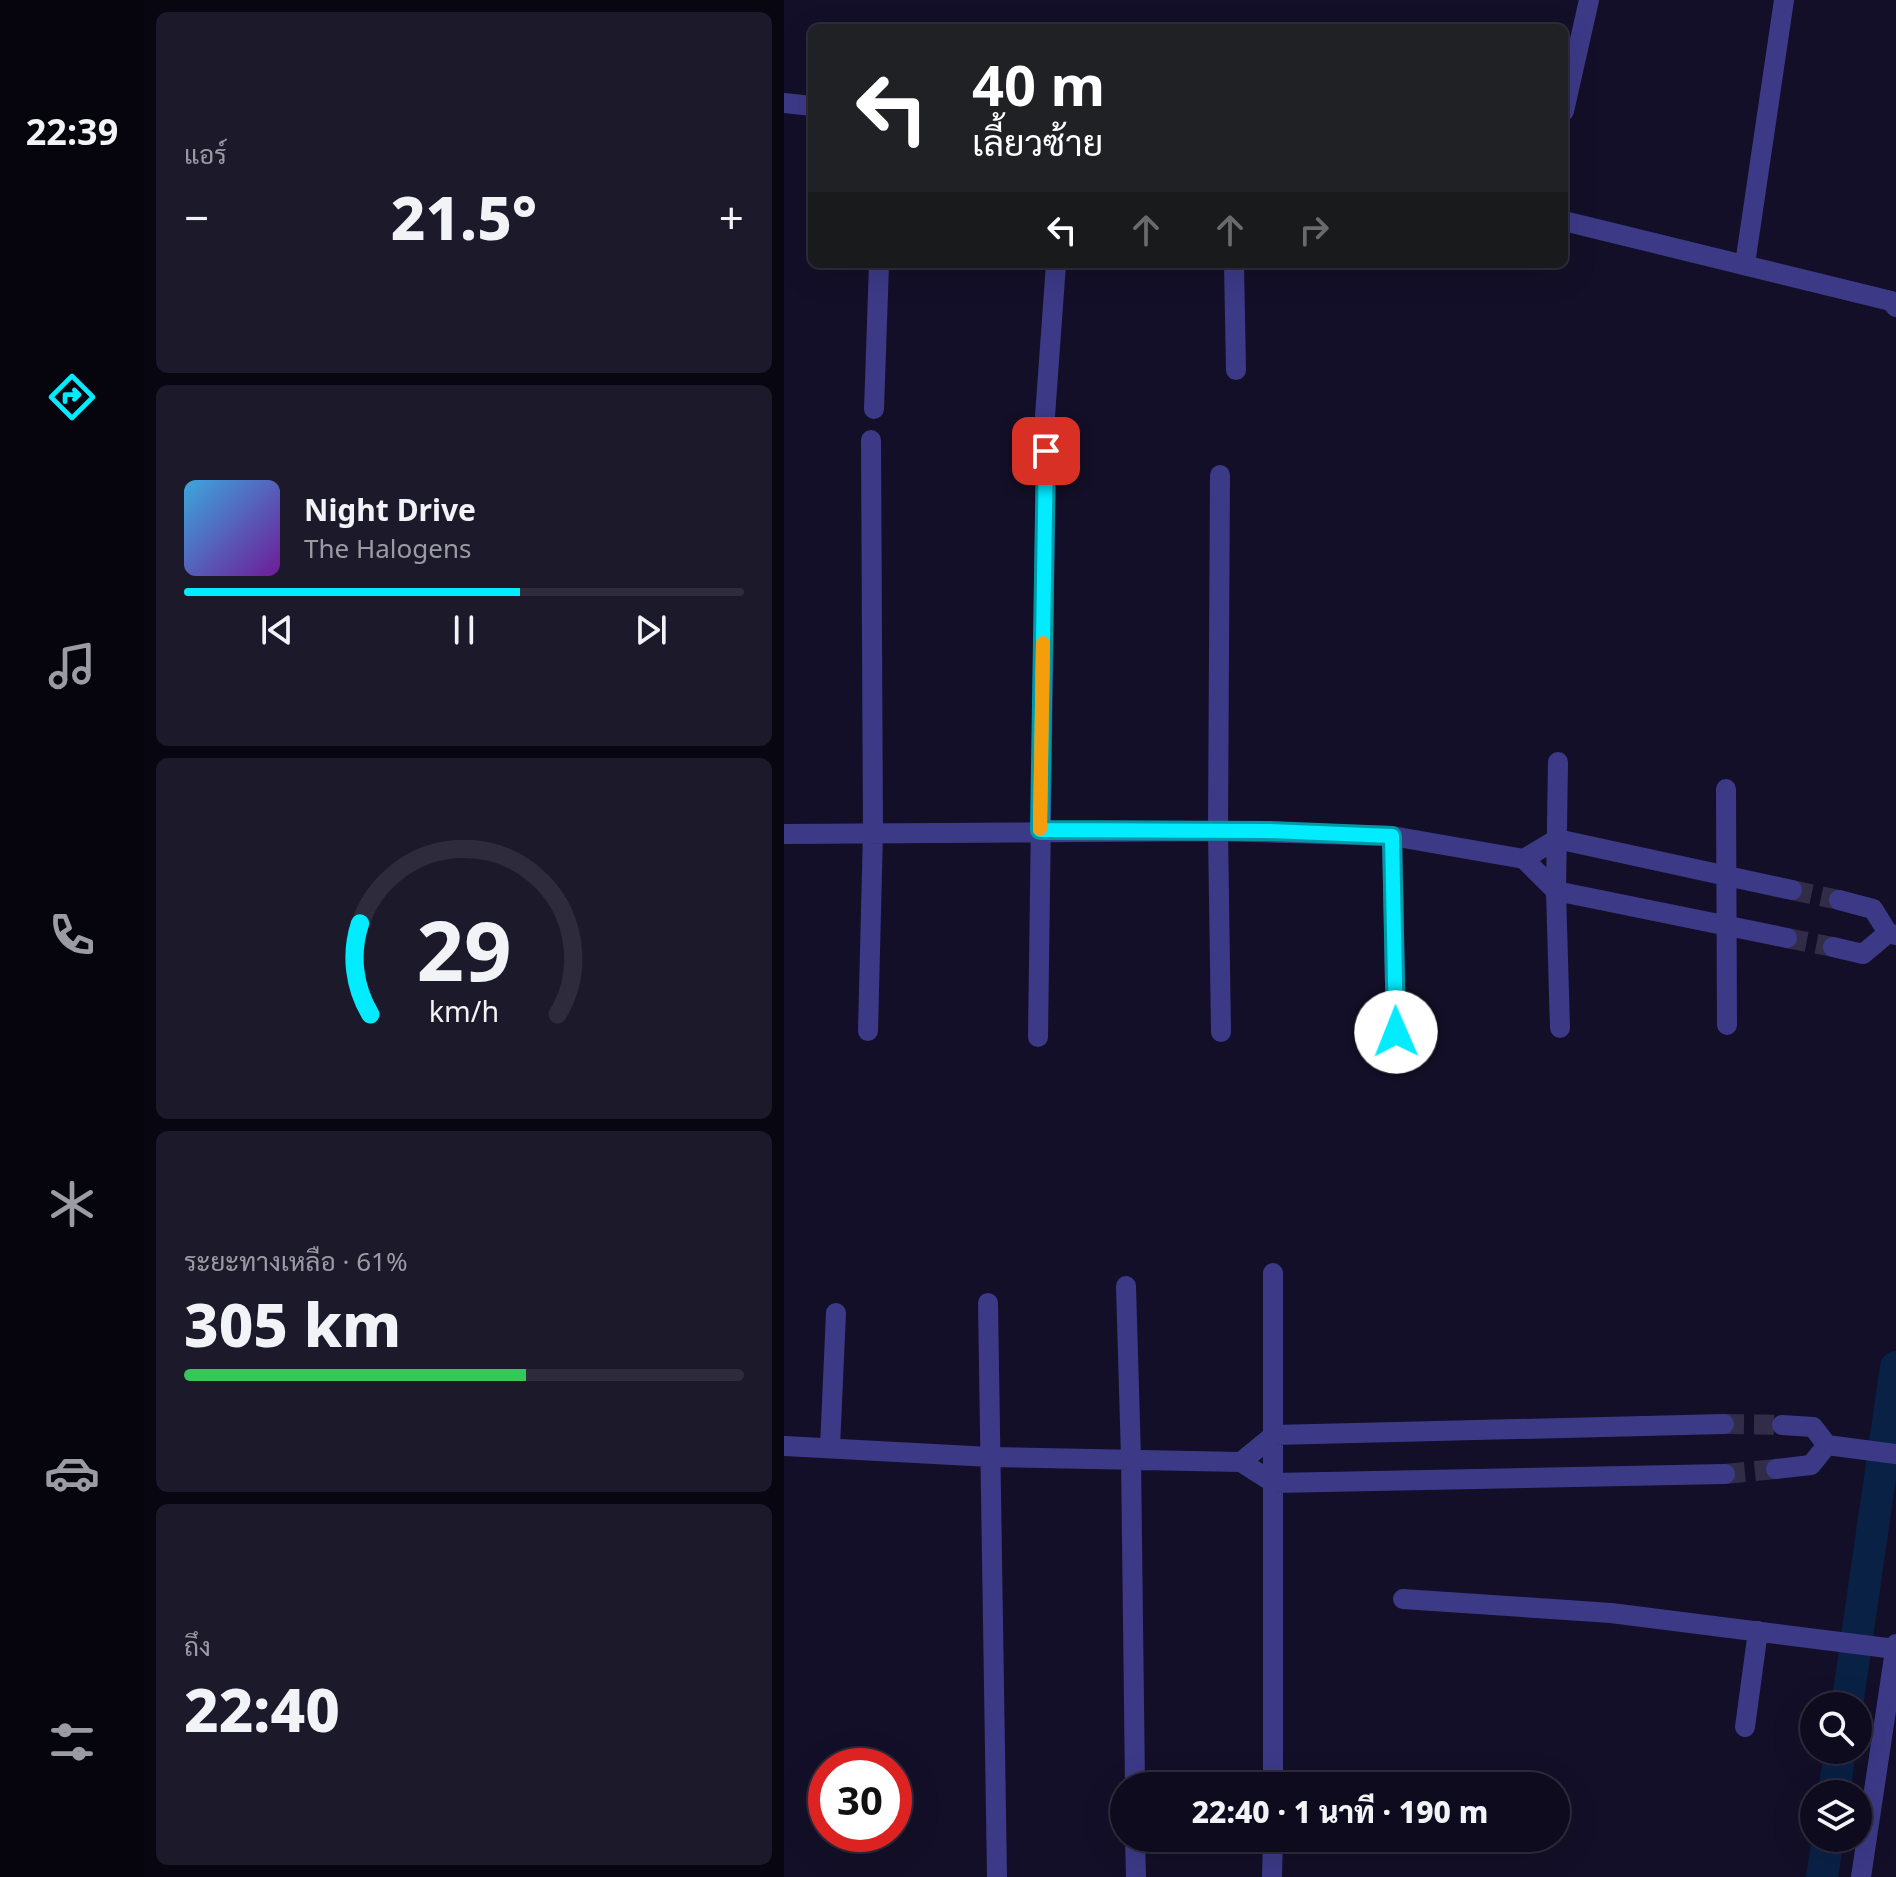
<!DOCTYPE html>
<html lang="th">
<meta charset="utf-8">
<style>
:root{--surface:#0e0b1e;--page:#1c192b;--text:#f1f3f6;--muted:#9b9ba4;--line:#2e2b3c;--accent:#02ebff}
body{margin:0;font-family:"Noto Sans",Sarabun,sans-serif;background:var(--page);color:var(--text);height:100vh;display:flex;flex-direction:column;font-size:30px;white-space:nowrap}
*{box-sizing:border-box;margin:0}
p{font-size:26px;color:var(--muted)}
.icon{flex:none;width:44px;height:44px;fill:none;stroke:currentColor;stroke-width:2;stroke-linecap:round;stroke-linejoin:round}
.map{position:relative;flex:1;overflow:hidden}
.sheet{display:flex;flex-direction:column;gap:12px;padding:12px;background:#080610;width:640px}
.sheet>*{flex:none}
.guide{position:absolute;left:24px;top:24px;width:760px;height:244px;border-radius:12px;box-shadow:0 8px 32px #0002,0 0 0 2px var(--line);background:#202124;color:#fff;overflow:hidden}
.fabs{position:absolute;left:1016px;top:1692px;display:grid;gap:16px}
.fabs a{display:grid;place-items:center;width:72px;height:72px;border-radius:50%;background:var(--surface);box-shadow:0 8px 32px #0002,0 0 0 2px var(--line);font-size:40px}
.speed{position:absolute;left:24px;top:1748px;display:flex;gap:16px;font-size:40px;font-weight:700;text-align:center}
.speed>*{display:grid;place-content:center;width:104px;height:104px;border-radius:50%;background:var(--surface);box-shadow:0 8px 32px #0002,0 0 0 2px var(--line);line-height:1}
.speed .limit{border:12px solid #d22;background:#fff;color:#111}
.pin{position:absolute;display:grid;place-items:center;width:68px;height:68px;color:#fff;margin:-34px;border-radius:16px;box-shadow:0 4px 12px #0006}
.me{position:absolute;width:88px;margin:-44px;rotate:359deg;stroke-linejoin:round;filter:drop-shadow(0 0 6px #0008)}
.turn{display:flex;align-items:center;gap:28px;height:168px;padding:0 32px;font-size:36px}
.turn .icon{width:104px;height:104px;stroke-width:2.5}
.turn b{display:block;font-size:56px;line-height:68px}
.lanes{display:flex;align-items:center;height:76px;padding:0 32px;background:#0003;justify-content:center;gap:40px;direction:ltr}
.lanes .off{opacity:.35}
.big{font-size:60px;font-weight:800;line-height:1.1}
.sheet .tile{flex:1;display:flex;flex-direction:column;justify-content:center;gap:12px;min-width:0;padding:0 28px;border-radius:12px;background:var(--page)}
.sheet .dial{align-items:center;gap:0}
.dial svg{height:208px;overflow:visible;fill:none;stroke:var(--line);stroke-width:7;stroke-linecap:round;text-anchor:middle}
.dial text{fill:var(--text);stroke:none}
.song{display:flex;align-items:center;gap:24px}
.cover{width:96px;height:96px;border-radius:12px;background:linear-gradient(135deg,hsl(200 70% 55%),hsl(280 70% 35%))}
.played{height:8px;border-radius:4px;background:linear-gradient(90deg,var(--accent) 60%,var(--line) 60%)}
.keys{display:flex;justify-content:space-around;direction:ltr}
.heat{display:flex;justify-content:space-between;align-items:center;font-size:44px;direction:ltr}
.charge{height:12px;border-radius:6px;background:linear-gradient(90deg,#34c759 61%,var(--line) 0)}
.trip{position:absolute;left:326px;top:1772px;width:460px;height:80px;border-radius:40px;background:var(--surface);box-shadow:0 8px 32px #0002,0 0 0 2px var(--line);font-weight:800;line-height:80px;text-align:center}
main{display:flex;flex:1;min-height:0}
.menu{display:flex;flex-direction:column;width:144px;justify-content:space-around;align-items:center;background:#06040c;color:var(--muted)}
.menu .icon{width:56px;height:56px}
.menu .active{color:var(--accent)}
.menu b{font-size:36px;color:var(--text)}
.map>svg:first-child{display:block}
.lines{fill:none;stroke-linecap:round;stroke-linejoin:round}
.canal{stroke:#0a2146;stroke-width:32}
.minor-tunnel{stroke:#312d48;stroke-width:20;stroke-dasharray:20 10;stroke-linecap:butt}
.minor{stroke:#3c3a87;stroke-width:20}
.route-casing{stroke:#0199a6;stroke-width:20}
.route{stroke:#02ebff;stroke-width:14}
.slow{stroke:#f59e0b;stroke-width:14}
</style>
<main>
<nav class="menu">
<b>22:39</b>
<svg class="icon active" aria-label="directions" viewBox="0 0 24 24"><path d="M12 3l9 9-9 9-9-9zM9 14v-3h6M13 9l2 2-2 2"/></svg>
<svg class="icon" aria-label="music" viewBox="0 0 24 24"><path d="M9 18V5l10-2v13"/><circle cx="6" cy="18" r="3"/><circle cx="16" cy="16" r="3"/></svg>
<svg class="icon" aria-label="phone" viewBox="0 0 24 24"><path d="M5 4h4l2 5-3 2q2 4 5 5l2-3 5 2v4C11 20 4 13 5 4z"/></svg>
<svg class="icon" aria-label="climate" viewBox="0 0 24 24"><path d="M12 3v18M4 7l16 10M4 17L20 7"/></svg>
<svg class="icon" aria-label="car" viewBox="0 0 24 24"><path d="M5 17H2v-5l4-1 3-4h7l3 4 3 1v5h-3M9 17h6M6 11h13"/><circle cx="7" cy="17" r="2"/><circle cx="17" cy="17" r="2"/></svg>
<svg class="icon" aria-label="filters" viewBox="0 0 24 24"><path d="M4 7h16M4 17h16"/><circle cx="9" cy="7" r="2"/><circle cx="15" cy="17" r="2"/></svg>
</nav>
<section class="sheet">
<div class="tile"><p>แอร์</p>
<div class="heat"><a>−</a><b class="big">21.5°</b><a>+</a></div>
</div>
<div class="tile">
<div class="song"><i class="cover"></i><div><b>Night Drive</b><p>The Halogens</p></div></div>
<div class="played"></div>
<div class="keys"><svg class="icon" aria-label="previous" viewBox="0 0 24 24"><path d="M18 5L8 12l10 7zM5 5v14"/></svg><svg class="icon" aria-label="pause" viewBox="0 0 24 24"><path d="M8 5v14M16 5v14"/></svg><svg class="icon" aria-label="next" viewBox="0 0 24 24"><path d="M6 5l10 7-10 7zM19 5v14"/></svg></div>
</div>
<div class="tile dial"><svg viewBox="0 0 100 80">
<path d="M14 69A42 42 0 1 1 86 69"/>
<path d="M14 69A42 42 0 0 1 10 34" stroke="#02ebff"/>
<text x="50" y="56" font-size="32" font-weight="700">29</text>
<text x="50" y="72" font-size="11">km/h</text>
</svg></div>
<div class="tile"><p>ระยะทางเหลือ · 61%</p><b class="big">305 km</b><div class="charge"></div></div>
<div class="tile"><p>ถึง</p><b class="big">22:40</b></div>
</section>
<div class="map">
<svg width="1112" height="1877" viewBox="0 0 1112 1877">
<rect width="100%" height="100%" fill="#130f28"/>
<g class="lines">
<path class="canal" d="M1063 1706 1112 1367
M1050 1794 1056 1750
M1038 1877 1044 1838"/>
<path class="minor-tunnel" d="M1008 890 1055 900
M1003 938 1049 947
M940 1424 998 1425
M941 1474 992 1469"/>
<path class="minor" d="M0 103 28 106
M780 111 805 0
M780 221 1107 301 1112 307
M450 264 452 370
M961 264 1000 0
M90 409 95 264
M261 416 272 264
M436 475 434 831 437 1032
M774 762 772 891 776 1028
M942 789 943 1025
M0 834 434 831 608 836 740 859 772 891 1003 938
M608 836 612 1032
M740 859 773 839 1008 890
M1055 900 1089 909 1104 933 1112 935
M1049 947 1079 954 1104 933
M84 1031 89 832 87 440
M254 1037 262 451
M489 1273V1786
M342 1286 347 1458 351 1786
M204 1303 213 1877
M940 1424 490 1435 457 1462 490 1483 941 1474
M998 1425 1029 1427 1043 1445 1112 1454
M0 1446 206 1457 457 1462
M46 1447 52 1313
M992 1469 1027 1465 1043 1445
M619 1599 827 1613 1111 1649
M961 1727 974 1631
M351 1838 352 1877
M488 1877 489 1838
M1077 1877 1112 1644"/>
</g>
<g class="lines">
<defs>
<path id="route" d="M262 451 256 830 485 831 608 836 612 1032"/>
</defs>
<use href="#route" class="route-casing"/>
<use href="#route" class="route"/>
<path class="slow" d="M256 829 259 643"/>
</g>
</svg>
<div class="fabs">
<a><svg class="icon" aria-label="search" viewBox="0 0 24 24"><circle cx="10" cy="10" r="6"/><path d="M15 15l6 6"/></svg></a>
<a><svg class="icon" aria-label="layers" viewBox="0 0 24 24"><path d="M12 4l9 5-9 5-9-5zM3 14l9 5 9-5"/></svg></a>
</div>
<div class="speed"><div class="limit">30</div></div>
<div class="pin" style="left:262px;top:451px;background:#d93025"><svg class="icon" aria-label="arrive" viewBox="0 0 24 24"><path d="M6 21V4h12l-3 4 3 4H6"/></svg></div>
<svg class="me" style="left:612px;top:1032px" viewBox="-20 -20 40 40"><circle r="19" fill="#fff"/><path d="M0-13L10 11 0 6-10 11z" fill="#02ebff"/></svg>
<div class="trip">22:40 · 1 นาที · 190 m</div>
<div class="guide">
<div class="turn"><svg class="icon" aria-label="left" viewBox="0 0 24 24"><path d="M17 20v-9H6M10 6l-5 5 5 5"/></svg><div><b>40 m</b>เลี้ยวซ้าย</div></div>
<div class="lanes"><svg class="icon" aria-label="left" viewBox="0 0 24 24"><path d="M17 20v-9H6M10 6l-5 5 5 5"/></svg><svg class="icon off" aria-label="ahead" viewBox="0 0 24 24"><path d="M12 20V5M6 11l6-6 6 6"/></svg><svg class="icon off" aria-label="ahead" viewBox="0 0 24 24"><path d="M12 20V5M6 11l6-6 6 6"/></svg><svg class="icon off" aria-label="right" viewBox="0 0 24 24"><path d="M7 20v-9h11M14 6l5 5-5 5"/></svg></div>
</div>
</div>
</main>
